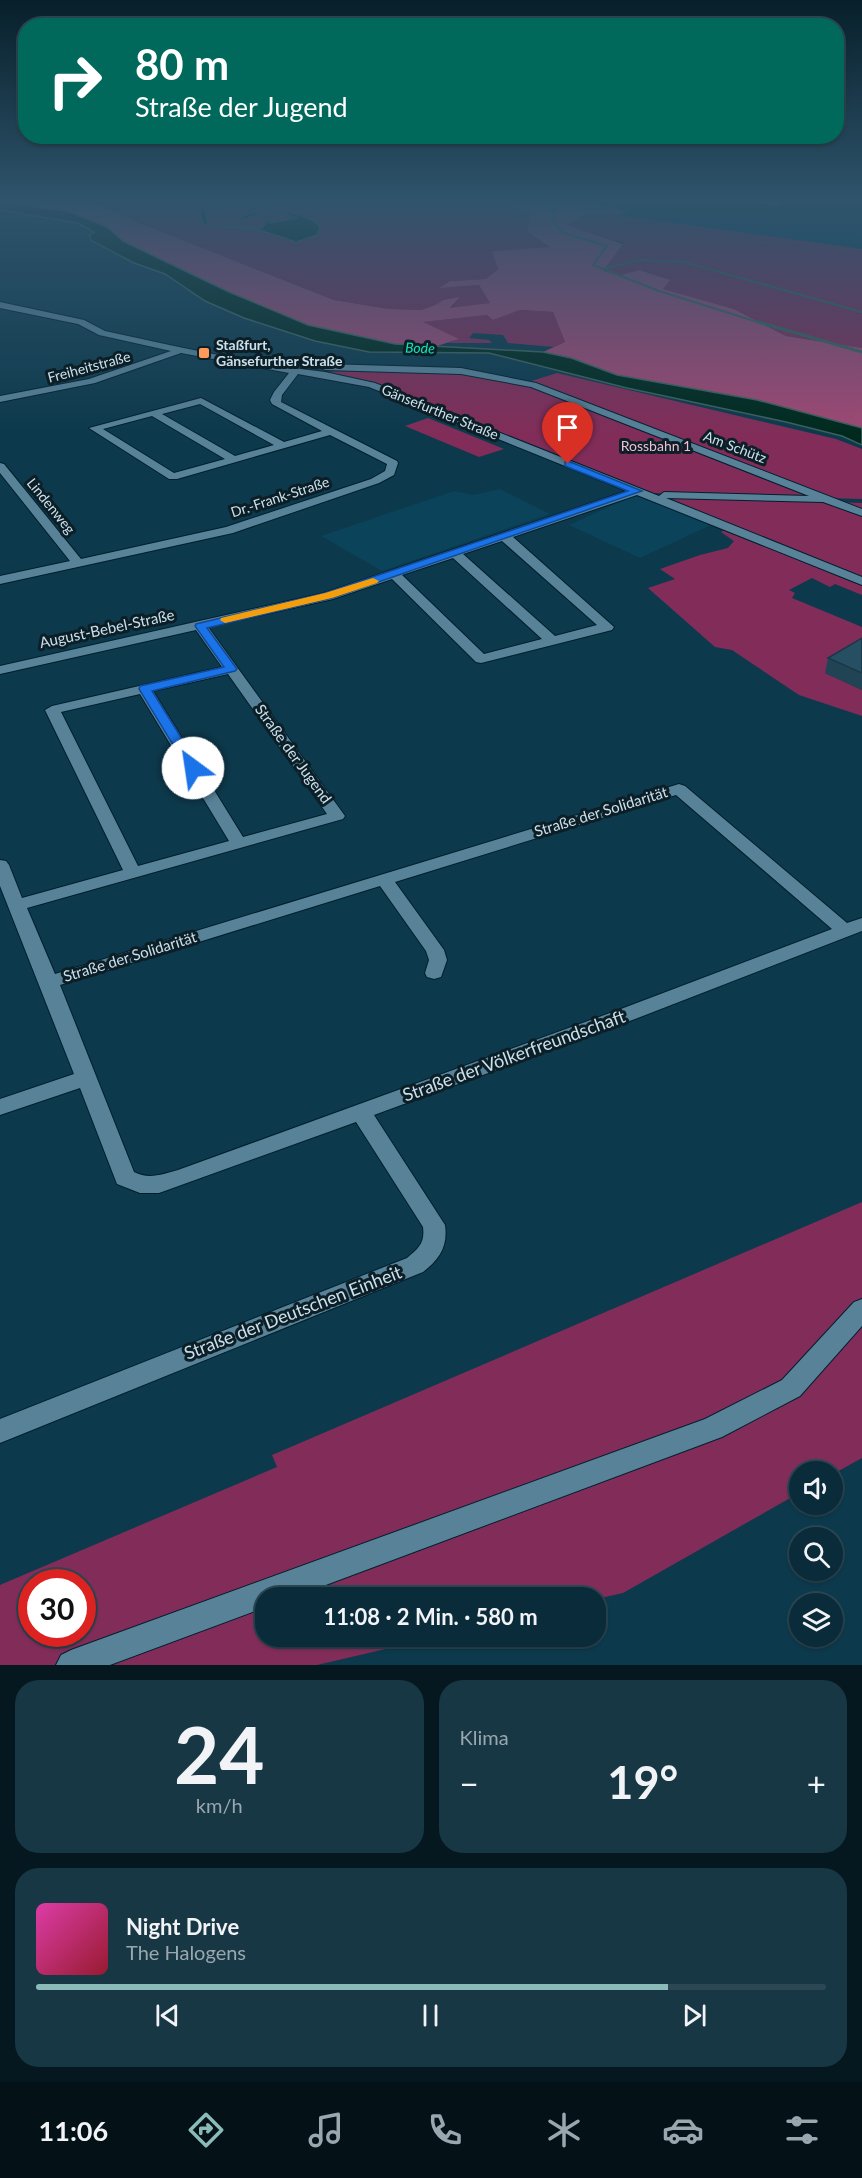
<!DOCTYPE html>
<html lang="de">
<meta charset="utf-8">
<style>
:root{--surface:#0a2b39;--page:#183744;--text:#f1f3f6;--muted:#99a7ae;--line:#2a4753;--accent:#8bbbb9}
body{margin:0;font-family:Lato,sans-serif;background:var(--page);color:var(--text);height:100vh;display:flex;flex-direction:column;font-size:22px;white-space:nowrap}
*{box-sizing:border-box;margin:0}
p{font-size:20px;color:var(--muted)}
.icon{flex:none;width:33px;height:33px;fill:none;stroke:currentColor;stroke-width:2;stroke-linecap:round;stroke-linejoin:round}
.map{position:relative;height:1665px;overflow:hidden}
.panel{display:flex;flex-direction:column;gap:15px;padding:15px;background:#06181f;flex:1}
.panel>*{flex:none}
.hud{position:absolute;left:18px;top:18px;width:826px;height:126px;border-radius:24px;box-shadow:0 2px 4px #0004,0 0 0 2px var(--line);background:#00695c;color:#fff;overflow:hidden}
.tools{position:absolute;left:789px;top:1461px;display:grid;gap:12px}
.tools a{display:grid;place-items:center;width:54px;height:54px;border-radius:50%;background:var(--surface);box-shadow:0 2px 4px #0004,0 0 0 2px var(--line);font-size:30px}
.speed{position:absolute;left:18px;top:1569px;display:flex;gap:12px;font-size:30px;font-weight:700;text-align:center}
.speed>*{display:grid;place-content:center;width:78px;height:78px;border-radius:50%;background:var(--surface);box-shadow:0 2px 4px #0004,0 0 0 2px var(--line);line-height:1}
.speed .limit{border:9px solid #d22;background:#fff;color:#111}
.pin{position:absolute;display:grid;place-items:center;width:51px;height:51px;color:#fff;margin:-62px -26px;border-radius:50% 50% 50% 0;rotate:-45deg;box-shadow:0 0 6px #0007}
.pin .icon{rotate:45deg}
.me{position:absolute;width:66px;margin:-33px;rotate:329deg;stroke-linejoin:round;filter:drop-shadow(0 0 4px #0008)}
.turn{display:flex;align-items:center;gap:21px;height:126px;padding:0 18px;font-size:27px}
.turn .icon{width:78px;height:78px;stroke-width:2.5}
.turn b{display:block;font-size:42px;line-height:51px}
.big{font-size:45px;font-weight:700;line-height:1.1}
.panel .widget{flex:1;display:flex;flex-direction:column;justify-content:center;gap:9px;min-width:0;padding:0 21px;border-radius:24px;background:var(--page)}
.panel .dial{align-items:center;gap:0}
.dial b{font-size:78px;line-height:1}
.song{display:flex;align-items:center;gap:18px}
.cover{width:72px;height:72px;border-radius:9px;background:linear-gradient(135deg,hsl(320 70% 55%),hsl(350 70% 35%))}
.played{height:6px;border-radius:3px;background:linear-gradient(90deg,var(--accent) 80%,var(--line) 80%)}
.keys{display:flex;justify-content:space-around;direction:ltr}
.heat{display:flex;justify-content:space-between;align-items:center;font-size:33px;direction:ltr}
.panel .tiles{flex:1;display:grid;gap:15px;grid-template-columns:1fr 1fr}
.widget:last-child{grid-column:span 2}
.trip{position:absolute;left:255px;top:1587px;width:351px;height:60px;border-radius:24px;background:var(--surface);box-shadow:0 2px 4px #0004,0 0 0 2px var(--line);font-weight:700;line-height:60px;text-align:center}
.dock{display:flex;height:96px;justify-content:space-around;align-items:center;background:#041117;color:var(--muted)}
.dock .icon{width:42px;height:42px}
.dock .on{color:var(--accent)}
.dock b{font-size:27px;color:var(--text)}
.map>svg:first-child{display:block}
.built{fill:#0a435a}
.green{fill:#822d59;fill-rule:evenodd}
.forest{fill:#a04874}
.water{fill:#00291e;stroke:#3d605c;stroke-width:1.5}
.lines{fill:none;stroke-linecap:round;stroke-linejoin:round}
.stream-far1{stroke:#3d605c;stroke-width:2}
.stream{stroke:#3d605c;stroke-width:3}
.street-casing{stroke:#001f2d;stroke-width:2}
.street{fill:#588298;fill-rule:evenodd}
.wall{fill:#214455}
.building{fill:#264f63;stroke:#1b3745;stroke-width:1.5}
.route{fill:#1a73e8;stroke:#114b97;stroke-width:1.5}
.slow{fill:#f59e0b}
.poi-dot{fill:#ff9a5b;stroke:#0c1e26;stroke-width:2}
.labels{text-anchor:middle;stroke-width:6;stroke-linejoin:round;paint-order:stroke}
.far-poi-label{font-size:14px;font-weight:bold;fill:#cae0ec;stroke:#0c1e26;text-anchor:start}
.far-water-label{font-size:14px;font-style:italic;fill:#13e4b7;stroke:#0c1e26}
.far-street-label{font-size:14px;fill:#cae0ec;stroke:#0c1e26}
.far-park-label{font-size:14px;fill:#f1bfd4;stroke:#0c1e26}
.street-label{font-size:15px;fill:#cae0ec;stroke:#0c1e26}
.near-street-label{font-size:18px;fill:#cae0ec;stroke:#0c1e26}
</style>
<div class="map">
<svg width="862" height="1665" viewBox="0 0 862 1665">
<rect width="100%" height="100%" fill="#0d394c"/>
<path class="built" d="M581 201 862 202V249L638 219 618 215 625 211Z
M500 489 550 514 382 571 321 536 454 491 473 495Z
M635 495 711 525 640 558 569 525Z"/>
<path class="green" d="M91 201H493C531 208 531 217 551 248L493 251 498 269 486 279 450 281 441 287 479 285 491 303 450 309 459 298 443 300 435 305 421 310 389 309 334 300 133 221Z
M587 214 617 215 862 249V348L786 336 734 309 662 289 670 280 641 270 621 275 602 271 623 243 566 225Z
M520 310 553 312 565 342 554 347 508 343 503 335 473 333 469 338 489 340 492 343H448L458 339 421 322 487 315 493 320Z
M393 369 457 372 525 383 557 373 836 439 862 449V499L651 493 383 386 322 372Z
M428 418 504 449 479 457 405 426Z
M666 496 862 503V576L664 498Z
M724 530 862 586V595L835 584 830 587 812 578 789 590 795 593 792 598 862 627V641L825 673 862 690V716L799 695 732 650 715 647 648 588 675 579 660 569 700 555 728 548 734 541 721 532Z
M862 1202V1458L833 1474 832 1472H800L799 1493 623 1593 596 1599 266 1598V1636L437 1637 317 1665H0V1585L277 1467 272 1455ZM32 1582H82V1634H32Z"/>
<path class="forest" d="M91 201 134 221 334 300 389 309 421 310 435 305 443 300 460 297 450 308 490 303 479 285 439 288 450 281 486 279 498 269 492 251 550 247 528 232 529 213 507 204 493 201H581L627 211 618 215 587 214 567 225 623 244 603 271 621 275 640 270 670 280 663 289 734 309 786 336 862 348V428L757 400 617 375 571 359 543 352 565 342 553 312 520 310 493 320 487 315 423 322 459 339 437 346 395 344 308 325 229 292 160 259 123 241 107 227 67 211 8 202Z"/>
<path class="water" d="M0 202 67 211 107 227 123 241 160 259 229 292 308 325 395 344 543 352 571 358 617 375 757 400 862 428V445L842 436 786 422 627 388 489 353 369 352 315 341 244 318 205 301 165 274 134 263 92 241 89 236 94 232 78 223 0 210Z
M252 203 262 205H234L207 210 205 212 208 224 257 228H262C266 223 266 220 273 219L270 223 297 218 281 213H262L237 222C251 204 307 210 320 227L317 235 296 242 260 230 203 224 200 211 228 205Z"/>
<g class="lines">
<path class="stream-far1" d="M539 201 553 205 554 224 564 233 607 246 593 265 659 291 764 324
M603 269 639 260 684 262 862 312"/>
<path class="stream" d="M758 322 862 352"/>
<defs>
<path id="street" d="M751 201H786L776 207Z
M0 302 84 320 105 331 174 346 262 364 325 372 375 383 659 496 664 492 809 496 531 387 461 374 325 370 320 367 325 364 461 368 536 383 862 509V516L823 502 666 498 862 577V585L637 495 513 537 614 627 612 630 481 663 476 662 392 579 333 599 208 627 345 816 343 819 27 908 55 974 679 784 685 786 847 923 862 918V931L635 1019 374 1115 445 1225C448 1246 440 1259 423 1272L0 1443V1419L407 1258C419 1248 425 1243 423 1227L356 1122 159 1193H140L117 1184 80 1088 0 1115V1099L74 1074 0 886V860L6 861 9 865 22 898 123 870 45 710 52 706 222 667 196 630 0 674V666L324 593 627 491 369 387 298 374 282 395 281 402 397 461 398 463 394 475 379 483 233 533 0 584V576L70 561 0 473V463L4 464 81 559 226 527 371 479 385 471 387 464 330 435 177 479H169L89 428 201 398 284 442 322 431 272 404 270 400 274 392 289 373 181 353 95 383 0 402V396L89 379 171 351 99 335 78 324 0 308ZM200 404 274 445 235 456 162 414ZM152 416 225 459 174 473 103 429ZM502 541 597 625 555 636 463 554ZM453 558 542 639 484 654 402 575ZM228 674 327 814 243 837 153 691ZM140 694 229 841 138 866 61 712ZM676 795 832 929 621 1009 178 1170C163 1174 149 1180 134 1172L60 985 380 886 426 951 429 960 425 973 427 977 434 979 441 977 447 960 444 950 395 882Z
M862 1299V1326L800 1396 722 1437 291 1598H266V1607L110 1665H56L61 1655 71 1650 705 1419 782 1380 854 1302Z"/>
</defs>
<use href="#street" class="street-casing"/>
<use href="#street" class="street"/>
</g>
<path class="wall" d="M862 638V690L825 673 828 658Z"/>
<path class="building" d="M862 638V673L828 658Z"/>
<linearGradient id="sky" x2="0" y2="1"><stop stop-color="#071f2a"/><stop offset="0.46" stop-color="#2f546c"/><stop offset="1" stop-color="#2f546c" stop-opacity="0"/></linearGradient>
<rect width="862" height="435" fill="url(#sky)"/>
<path class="route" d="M568 461 642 491 332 598 207 628 237 669 235 671 152 691 200 768 193 772 189 771 139 689 140 686 224 667 195 626 196 624 325 593 628 491 565 466V462Z"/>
<path class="slow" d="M373 578 379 581 377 583 332 598 225 623 220 620 221 618 325 593Z"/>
<rect class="poi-dot" x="198" y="347" width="12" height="12" rx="3"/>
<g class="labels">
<g class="far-poi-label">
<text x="216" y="350">Staßfurt,<tspan x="216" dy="16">Gänsefurther Straße</tspan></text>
</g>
<g class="far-water-label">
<text transform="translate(420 348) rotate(2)" y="5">Bode</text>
</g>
<g class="far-street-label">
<text transform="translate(89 367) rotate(-15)" y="5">Freiheitstraße</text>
<text transform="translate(440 412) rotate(22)" y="5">Gänsefurther Straße</text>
<text transform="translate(735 447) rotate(21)" y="5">Am Schütz</text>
<text transform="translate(280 497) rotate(-18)" y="5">Dr.-Frank-Straße</text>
<text transform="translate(51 506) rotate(51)" y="5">Lindenweg</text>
</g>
<g class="far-park-label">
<text x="656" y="451">Rossbahn 1</text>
</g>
<g class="street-label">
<text transform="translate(107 629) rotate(-12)" y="5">August-Bebel-Straße</text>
<text transform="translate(293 754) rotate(54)" y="5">Straße der Jugend</text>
<text transform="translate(601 812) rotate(-17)" y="5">Straße der Solidarität</text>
<text transform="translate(130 957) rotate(-17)" y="5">Straße der Solidarität</text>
</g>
<g class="near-street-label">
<text transform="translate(514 1056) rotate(-20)" y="6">Straße der Völkerfreundschaft</text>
<text transform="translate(293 1313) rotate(-21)" y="6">Straße der Deutschen Einheit</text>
</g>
</g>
</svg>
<div class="tools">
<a><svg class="icon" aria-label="sound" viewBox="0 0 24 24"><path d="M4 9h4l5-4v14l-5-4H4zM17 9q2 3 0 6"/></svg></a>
<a><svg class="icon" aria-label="search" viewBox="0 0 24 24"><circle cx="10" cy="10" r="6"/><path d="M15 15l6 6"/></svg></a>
<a><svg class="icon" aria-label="layers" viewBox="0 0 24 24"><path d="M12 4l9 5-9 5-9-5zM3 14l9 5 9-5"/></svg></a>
</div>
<div class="speed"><div class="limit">30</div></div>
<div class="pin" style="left:568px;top:464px;background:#d93025"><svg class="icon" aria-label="arrive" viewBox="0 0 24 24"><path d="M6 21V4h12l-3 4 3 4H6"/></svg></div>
<svg class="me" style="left:193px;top:768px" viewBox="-20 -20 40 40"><circle r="19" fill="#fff"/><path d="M0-13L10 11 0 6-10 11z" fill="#1a73e8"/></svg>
<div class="trip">11:08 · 2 Min. · 580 m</div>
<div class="hud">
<div class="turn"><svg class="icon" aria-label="right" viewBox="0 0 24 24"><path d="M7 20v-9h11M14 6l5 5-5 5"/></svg><div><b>80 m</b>Straße der Jugend</div></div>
</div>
</div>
<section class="panel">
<div class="tiles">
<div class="widget dial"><b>24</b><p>km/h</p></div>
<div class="widget"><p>Klima</p>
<div class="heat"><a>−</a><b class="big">19°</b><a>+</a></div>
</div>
<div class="widget">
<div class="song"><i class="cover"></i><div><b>Night Drive</b><p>The Halogens</p></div></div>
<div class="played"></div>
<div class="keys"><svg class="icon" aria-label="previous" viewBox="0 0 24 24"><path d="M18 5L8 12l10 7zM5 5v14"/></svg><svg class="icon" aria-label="pause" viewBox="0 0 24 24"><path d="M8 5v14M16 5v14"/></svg><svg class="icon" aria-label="next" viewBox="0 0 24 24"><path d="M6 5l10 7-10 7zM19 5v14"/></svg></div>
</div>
</div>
</section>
<nav class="dock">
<b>11:06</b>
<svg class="icon on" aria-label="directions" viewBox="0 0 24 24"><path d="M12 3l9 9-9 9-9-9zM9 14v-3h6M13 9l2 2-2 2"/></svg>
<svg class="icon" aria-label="music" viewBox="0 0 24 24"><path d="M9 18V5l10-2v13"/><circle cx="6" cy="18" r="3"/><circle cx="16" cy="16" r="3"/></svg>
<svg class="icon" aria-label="phone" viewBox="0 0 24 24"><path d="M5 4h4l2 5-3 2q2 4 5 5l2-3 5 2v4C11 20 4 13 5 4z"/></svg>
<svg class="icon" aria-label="climate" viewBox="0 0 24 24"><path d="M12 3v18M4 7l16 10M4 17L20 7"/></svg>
<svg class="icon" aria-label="car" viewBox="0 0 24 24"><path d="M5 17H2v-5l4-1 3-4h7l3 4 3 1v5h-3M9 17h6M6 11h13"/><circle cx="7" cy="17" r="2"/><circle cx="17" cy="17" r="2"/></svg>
<svg class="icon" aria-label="filters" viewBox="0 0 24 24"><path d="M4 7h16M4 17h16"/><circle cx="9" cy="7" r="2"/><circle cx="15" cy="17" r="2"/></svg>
</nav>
